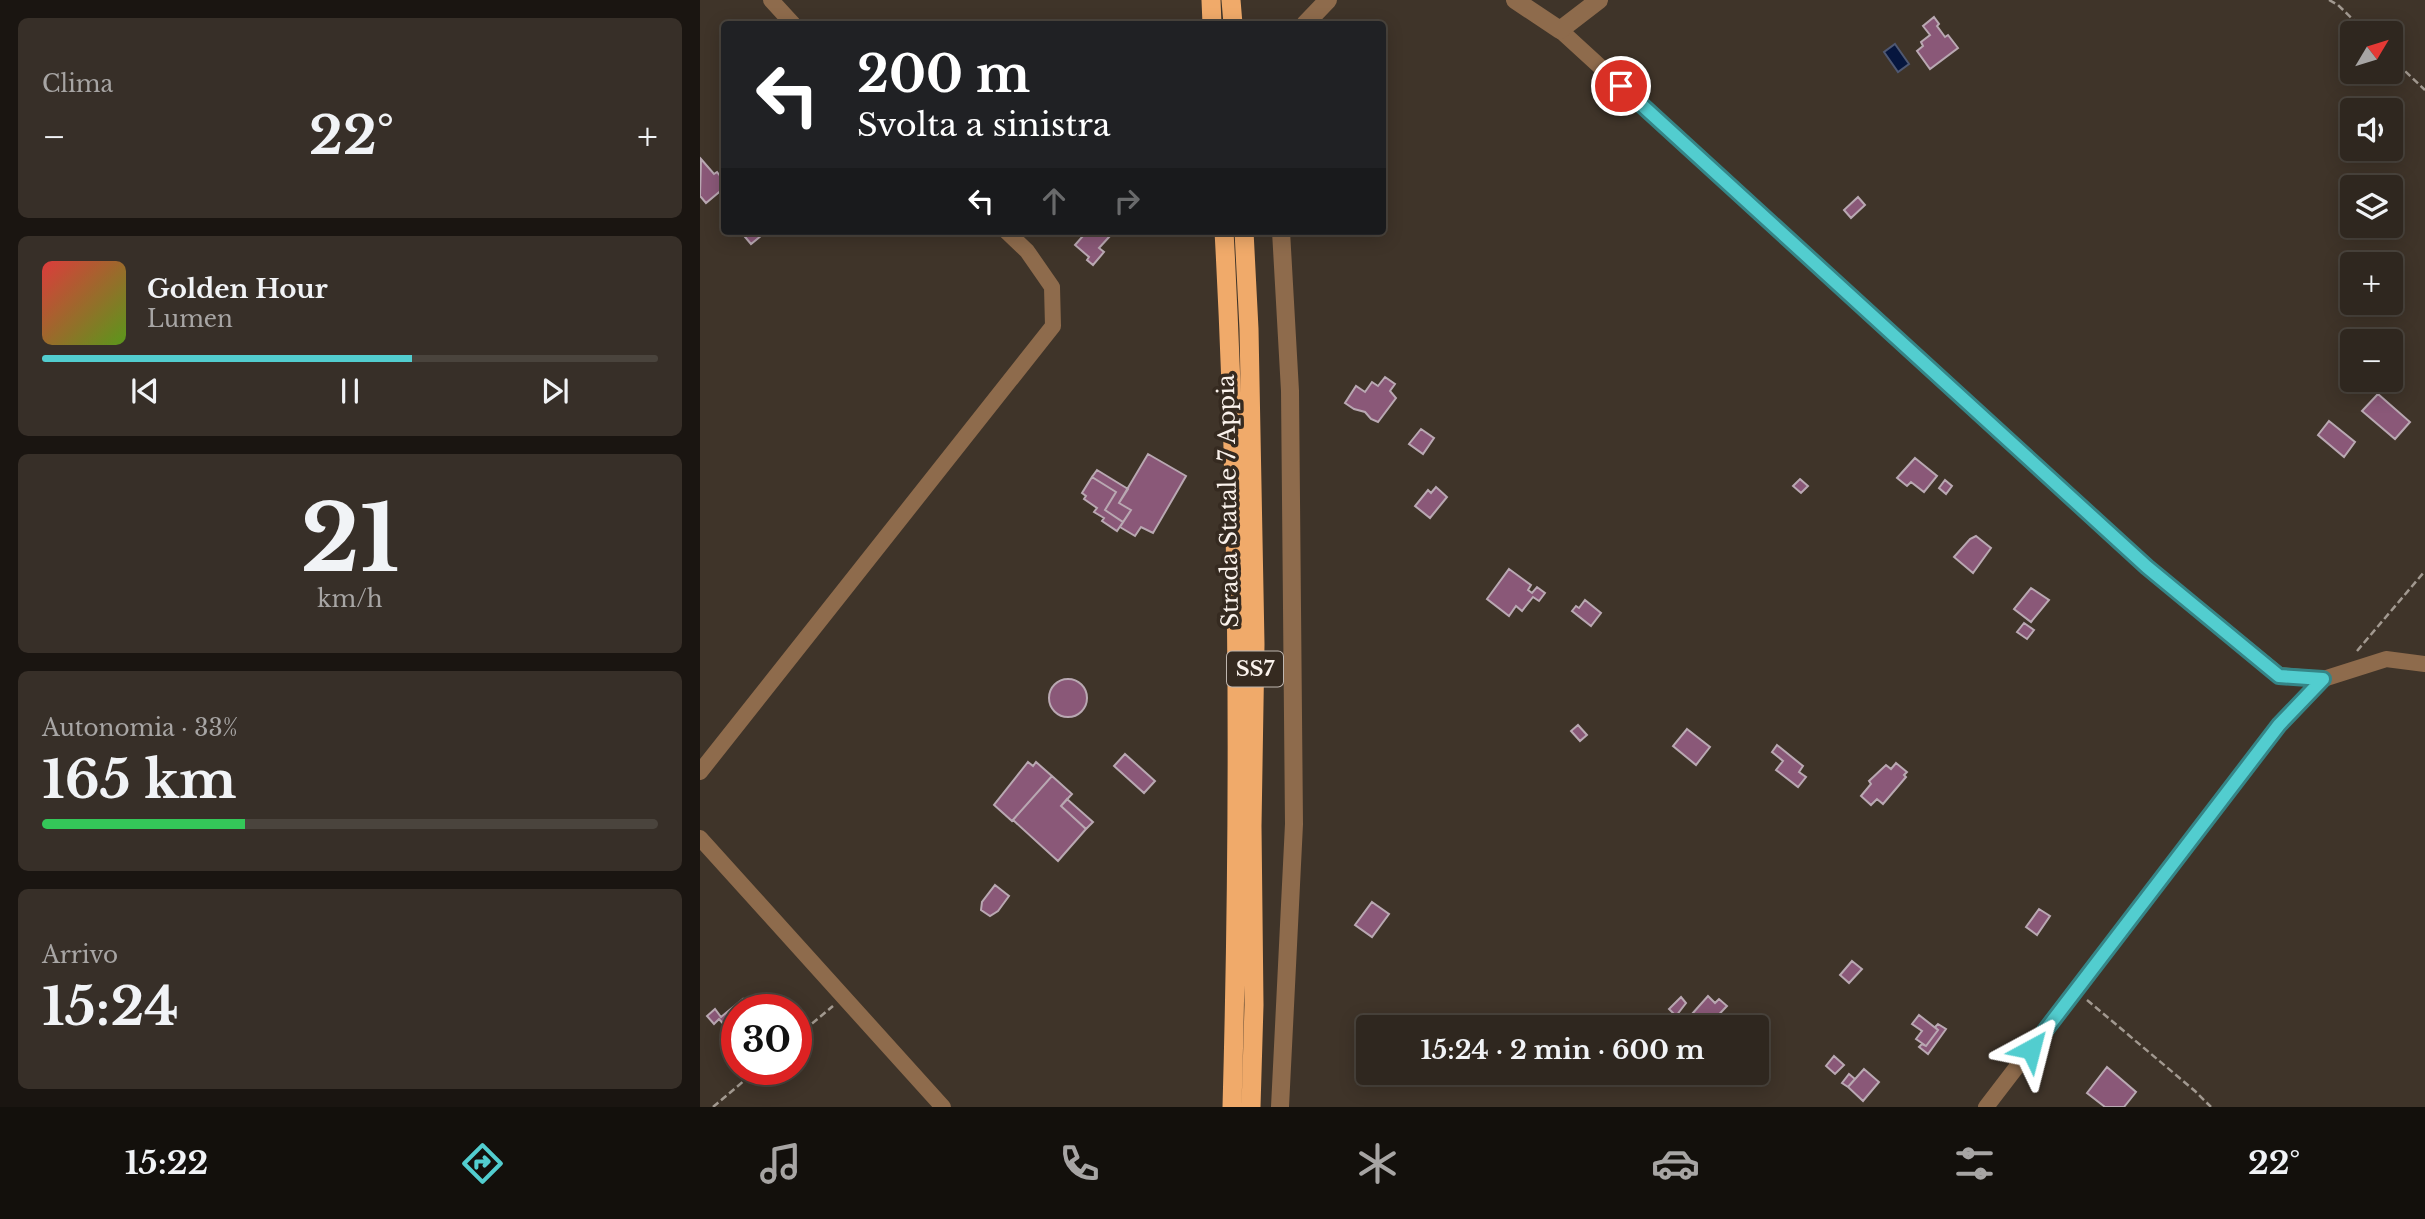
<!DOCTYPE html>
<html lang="it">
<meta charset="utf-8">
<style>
:root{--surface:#2f271f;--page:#372f28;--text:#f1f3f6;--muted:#a7a5a4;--line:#4a443d;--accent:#52cdcf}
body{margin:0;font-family:"Libre Baskerville",serif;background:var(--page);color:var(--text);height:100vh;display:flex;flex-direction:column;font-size:26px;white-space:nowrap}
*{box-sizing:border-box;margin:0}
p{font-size:23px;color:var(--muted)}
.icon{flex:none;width:38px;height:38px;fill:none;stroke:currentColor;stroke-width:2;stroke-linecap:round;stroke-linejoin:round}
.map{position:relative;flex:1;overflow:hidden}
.drawer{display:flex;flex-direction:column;gap:18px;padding:18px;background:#1a1511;width:700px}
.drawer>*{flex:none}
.hud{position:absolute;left:21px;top:21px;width:665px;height:214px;border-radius:7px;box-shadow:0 4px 18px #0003,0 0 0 2px var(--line);background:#202124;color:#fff;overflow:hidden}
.needle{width:46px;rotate:52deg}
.tools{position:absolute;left:1640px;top:21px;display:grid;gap:14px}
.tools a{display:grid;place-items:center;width:63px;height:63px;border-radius:7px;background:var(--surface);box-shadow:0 4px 18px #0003,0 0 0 2px var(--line);font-size:35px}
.speed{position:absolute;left:21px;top:994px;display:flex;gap:14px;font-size:35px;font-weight:700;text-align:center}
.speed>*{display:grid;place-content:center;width:91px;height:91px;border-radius:50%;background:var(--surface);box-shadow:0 4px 18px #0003,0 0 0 2px var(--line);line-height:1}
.speed .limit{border:10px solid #d22;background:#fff;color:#111}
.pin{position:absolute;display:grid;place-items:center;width:60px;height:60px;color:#fff;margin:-30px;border:4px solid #fff;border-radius:50%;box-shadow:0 2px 7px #0007}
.me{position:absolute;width:77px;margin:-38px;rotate:38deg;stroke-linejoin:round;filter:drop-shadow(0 0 5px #0008)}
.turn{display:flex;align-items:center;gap:24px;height:147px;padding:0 21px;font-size:32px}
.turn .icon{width:91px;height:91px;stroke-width:2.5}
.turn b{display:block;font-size:49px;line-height:60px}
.lanes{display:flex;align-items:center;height:66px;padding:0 21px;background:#0003;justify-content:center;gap:35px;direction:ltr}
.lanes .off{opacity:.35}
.big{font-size:52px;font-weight:800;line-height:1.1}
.drawer .widget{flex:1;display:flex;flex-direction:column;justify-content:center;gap:10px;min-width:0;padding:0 24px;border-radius:10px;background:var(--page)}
.drawer .dial{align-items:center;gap:0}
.dial b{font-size:91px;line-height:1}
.song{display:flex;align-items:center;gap:21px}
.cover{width:84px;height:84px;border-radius:10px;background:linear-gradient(135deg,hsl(0 70% 55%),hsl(90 70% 35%))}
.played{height:7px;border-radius:4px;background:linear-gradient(90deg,var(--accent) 60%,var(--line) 60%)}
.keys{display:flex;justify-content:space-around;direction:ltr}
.heat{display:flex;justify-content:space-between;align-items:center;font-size:38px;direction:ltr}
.charge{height:10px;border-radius:5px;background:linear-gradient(90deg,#34c759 33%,var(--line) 0)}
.trip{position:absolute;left:656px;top:1015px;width:413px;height:70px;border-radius:7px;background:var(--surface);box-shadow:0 4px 18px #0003,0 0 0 2px var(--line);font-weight:800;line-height:70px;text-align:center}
.dock{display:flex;height:112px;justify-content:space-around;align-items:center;background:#13100c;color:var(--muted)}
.dock .icon{width:49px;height:49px}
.dock .on{color:var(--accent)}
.dock b{font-size:32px;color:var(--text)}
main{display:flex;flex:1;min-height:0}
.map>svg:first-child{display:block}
.water{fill:#06163e;stroke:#4f5872;stroke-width:2}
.building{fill:#8a5878;stroke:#b9a8b2;stroke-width:2}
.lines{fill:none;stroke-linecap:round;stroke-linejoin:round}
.path{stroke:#a29990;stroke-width:2.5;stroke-dasharray:7 3.5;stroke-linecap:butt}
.minor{stroke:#8e6b4c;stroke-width:16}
.tertiary{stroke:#8e6b4c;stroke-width:18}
.trunk{stroke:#f0aa6a;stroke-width:19}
.route-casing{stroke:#358587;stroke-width:18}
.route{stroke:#52cdcf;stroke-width:12}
.labels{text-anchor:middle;stroke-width:7;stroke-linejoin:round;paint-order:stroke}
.shield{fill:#352a20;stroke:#bfb6af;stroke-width:2}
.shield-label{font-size:21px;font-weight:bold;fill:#faf2ec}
.street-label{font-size:23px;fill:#faf2ec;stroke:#352a20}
</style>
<main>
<section class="drawer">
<div class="widget"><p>Clima</p>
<div class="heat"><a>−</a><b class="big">22°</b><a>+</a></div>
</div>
<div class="widget">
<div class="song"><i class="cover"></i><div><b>Golden Hour</b><p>Lumen</p></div></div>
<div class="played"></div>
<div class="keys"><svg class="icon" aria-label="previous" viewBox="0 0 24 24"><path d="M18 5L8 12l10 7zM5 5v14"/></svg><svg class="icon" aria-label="pause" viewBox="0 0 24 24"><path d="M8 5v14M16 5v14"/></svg><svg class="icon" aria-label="next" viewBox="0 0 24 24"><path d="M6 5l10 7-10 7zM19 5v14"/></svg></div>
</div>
<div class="widget dial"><b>21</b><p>km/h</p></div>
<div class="widget"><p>Autonomia · 33%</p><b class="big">165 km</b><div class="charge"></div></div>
<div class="widget"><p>Arrivo</p><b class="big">15:24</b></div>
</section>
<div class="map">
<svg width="1725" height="1107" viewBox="0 0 1725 1107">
<rect width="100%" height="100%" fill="#3f3429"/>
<path class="water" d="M1195 44 1209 64 1198 72 1184 52Z"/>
<path class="building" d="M1234 17 1239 24 1237 26 1245 37 1248 35 1258 48 1230 69 1217 51 1223 46 1221 42 1230 35 1223 26Z
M1 159 14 174 17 172 24 181V188L6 203 0 196Z
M1158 197 1165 205 1151 218 1144 210Z
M40 231H67L51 244Z
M399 231 401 233 404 231 410 236 399 248 404 252 393 265 387 260 389 257 375 245 383 236 379 231Z
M685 377 695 384 690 391 696 398 678 422 671 419 665 412 654 409 645 403 656 386 665 392 672 382 678 386Z
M1678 394 1710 422 1695 439 1662 411Z
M1629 421 1655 442 1644 457 1618 435Z
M721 429 734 438 723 454 709 444Z
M448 454 486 476 453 533 441 527 435 536 420 527 431 510 419 503Z
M1215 458 1237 476 1224 492 1211 482 1207 486 1197 478Z
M397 470 428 489 419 503 431 510 423 522 405 510 416 492 392 477Z
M392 477 416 492 405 510 423 522 417 531 402 521 404 518 394 512 397 508 384 499 386 496 382 493Z
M1100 479 1108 486 1101 493 1093 486Z
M1245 480 1252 486 1246 494 1239 488Z
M736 487 747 497 730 518 715 506 728 490 731 493Z
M1276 536 1291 548 1273 573 1254 557 1270 539Z
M809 569 831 585 828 590 832 593 837 587 845 593 839 601 833 597 822 611 816 606 809 616 787 599Z
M1331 588 1349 600 1331 622 1314 609Z
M885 600 901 613 891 626 872 611 876 606 879 608Z
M1324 623 1334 630 1327 639 1317 632Z
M349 698a19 19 0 1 1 38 0a19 19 0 1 1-38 0Z
M878 725 887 735 880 741 871 731Z
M987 729 1010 747 996 765 973 746Z
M1077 745 1103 766 1099 772 1106 777 1098 787 1076 770 1083 761 1072 752Z
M425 754 455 781 444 793 414 766Z
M328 762 333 766 336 762 352 776 312 821 294 805Z
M1196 763 1207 772 1204 775 1206 777 1183 804 1177 799 1171 805 1161 796 1171 784 1169 781 1186 765 1191 769Z
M352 776 372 794 361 806 386 829 358 861 313 820Z
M367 799 393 822 386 829 361 806Z
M295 885 309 896 298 911 290 916 281 910 282 902Z
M672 902 689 914 672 937 655 925Z
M1339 909 1350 916 1337 935 1326 927Z
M1152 961 1162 969 1149 983 1140 975Z
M1008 996 1015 1003 1019 999 1027 1006 1007 1027 992 1014Z
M981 997 986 1003 976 1016 969 1009Z
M43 999 51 1010H37V1029L32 1022 26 1027 19 1019 14 1024 7 1016 15 1009 21 1017Z
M1219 1015 1238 1030 1226 1046 1216 1039 1222 1031 1212 1024Z
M1238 1024 1246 1029 1228 1054 1219 1047 1222 1044 1226 1046 1238 1030 1235 1027Z
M1134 1056 1144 1065 1135 1074 1126 1066Z
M1407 1067 1436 1092 1424 1107H1405L1387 1093Z
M1164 1069 1179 1082 1163 1101 1148 1087Z
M1149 1074 1155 1079 1148 1087 1142 1083Z"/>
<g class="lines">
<path class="path" d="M1629 0 1638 5 1667 33
M1690 57 1725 90
M1657 651 1725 571
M1387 1000 1495 1091 1511 1107
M96 1037 133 1006
M13 1107 58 1069"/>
<path class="minor" d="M71 0 93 24
M860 30 1447 567 1579 675 1623 679
M0 772 353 326 352 287 327 251 306 231
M0 838 243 1107
M1286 1107 1579 725 1623 679 1686 659 1725 664"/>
<path class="tertiary" d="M815 0 860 30 899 0
M605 24 628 0
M580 1107 594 824 590 391 581 231"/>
<path class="trunk" d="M511 0 512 24
M531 0 533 24
M524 231C540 522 540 816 532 1107
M544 231 549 329 555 644 552 826 554 1005 551 1107"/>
</g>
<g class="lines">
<defs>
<path id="route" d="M921 86 1447 567 1579 676 1623 679 1579 725 1331 1049"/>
</defs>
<use href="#route" class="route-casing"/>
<use href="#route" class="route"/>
</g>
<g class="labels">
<rect class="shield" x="527" y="651.5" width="56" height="35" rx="5"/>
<g class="shield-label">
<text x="555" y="676">SS7</text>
</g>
<g class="street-label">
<text transform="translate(528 501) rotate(-91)" y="8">Strada Statale 7 Appia</text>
</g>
</g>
</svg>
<div class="tools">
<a><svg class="needle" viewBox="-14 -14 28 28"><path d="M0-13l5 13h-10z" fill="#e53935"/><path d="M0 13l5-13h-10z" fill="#a7a5a4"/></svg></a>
<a><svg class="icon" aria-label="sound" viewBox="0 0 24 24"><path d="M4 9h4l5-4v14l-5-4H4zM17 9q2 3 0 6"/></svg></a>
<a><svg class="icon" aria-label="layers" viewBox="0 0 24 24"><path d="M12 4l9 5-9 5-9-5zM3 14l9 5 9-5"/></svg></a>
<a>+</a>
<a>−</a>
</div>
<div class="speed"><div class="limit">30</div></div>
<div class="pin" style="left:921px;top:86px;background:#d93025"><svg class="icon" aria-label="arrive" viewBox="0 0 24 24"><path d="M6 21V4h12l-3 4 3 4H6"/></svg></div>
<svg class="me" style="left:1331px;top:1049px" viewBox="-20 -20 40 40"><path d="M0-17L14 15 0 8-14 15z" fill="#52cdcf" stroke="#fff" stroke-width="4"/></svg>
<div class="trip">15:24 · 2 min · 600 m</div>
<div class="hud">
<div class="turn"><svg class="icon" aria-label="left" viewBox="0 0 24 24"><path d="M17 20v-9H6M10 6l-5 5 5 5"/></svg><div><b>200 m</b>Svolta a sinistra</div></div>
<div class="lanes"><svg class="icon" aria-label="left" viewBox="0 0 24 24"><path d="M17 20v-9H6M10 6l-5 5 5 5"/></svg><svg class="icon off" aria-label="ahead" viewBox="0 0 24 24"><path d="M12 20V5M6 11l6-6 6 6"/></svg><svg class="icon off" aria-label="right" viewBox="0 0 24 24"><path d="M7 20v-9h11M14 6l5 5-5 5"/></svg></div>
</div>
</div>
</main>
<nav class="dock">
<b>15:22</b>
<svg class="icon on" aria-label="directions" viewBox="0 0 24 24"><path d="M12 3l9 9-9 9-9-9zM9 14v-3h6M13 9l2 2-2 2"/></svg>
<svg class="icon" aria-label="music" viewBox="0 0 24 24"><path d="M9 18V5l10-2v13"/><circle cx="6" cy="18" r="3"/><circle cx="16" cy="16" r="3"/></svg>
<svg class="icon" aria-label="phone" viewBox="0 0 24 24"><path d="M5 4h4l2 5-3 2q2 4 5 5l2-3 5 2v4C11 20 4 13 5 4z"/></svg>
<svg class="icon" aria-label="climate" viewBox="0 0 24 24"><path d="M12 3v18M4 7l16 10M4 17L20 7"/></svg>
<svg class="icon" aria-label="car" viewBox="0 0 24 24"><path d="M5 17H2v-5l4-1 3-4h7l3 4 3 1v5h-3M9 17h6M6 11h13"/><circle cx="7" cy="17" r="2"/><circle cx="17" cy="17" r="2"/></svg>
<svg class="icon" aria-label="filters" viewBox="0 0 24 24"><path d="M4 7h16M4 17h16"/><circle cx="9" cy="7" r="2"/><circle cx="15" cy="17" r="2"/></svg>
<b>22°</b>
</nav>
